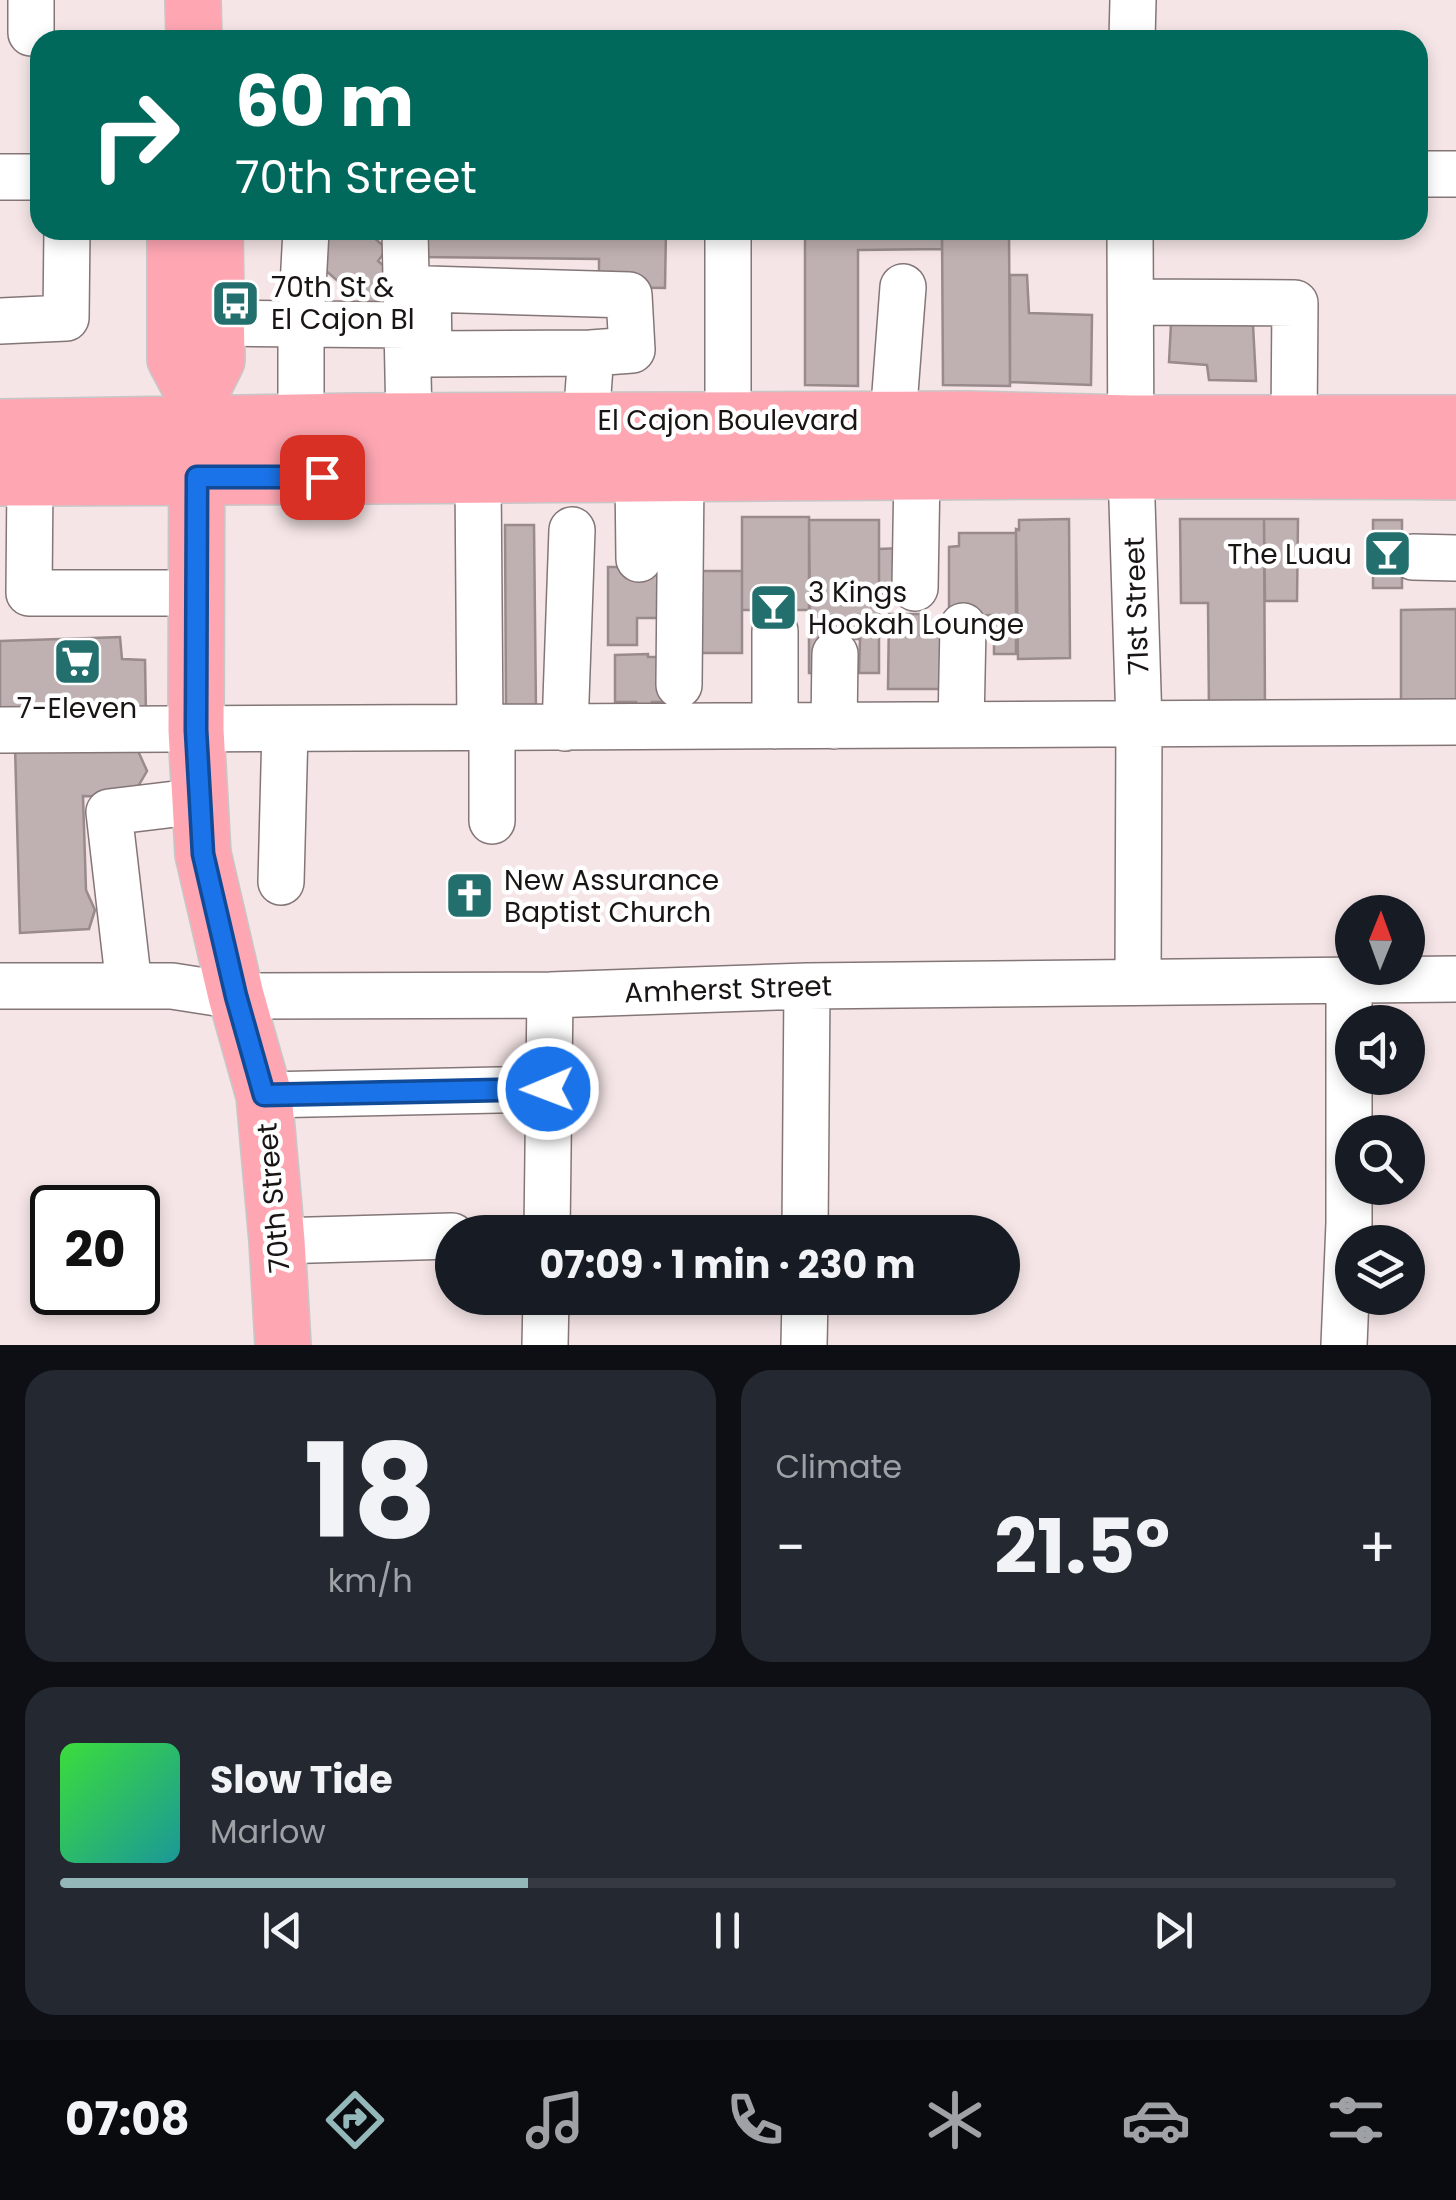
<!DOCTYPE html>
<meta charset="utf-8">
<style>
:root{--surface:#171b24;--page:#242831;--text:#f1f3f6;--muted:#9ea1a6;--line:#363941;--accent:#94b8b9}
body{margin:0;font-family:Poppins,sans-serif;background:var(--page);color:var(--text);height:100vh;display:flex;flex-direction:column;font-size:38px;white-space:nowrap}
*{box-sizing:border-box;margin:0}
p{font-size:32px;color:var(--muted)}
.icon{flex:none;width:55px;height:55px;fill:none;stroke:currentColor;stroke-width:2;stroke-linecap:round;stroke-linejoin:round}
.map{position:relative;height:1345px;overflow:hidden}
.panel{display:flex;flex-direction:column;gap:25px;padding:25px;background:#0d0f14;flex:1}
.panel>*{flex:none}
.guide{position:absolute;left:30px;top:30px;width:1398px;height:210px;border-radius:30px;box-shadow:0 5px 15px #0003;background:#00695c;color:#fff;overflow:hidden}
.needle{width:65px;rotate:1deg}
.tools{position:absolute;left:1335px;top:895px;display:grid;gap:20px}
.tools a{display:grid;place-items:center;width:90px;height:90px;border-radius:50%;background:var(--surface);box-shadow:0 5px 15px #0003;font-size:50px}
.speed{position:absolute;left:30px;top:1185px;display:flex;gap:20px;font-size:50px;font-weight:700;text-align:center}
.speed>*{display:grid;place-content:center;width:130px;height:130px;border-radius:50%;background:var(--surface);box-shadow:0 5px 15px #0003;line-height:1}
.speed .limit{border:5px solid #111;border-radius:15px;background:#fff;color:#111}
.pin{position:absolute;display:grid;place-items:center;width:85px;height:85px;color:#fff;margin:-42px;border-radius:20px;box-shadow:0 5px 15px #0006}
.me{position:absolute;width:110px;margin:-55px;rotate:269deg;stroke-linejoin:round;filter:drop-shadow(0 0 8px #0008)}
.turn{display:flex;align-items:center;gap:35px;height:210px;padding:0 40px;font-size:45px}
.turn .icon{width:130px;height:130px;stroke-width:2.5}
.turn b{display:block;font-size:70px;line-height:85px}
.big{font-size:75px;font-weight:700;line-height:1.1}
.panel .tile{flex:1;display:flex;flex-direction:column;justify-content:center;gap:15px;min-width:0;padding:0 35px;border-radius:30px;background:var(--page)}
.panel .dial{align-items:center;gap:0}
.dial b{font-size:130px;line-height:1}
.song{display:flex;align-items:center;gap:30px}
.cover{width:120px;height:120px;border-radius:15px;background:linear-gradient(135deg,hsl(120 70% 55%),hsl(180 70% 35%))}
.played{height:10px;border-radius:5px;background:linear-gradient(90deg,var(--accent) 35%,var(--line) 35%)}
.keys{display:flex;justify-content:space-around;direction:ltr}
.heat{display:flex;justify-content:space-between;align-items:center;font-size:55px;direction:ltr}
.panel .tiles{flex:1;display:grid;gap:25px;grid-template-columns:1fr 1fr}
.tile:last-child{grid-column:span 2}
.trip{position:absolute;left:435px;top:1215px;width:585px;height:100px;border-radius:50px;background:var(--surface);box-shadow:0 5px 15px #0003;font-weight:700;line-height:100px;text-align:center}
.tabs{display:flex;height:160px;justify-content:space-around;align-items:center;background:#090b0e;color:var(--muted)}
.tabs .icon{width:70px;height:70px}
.tabs .current{color:var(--accent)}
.tabs b{font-size:45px;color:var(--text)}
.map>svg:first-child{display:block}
.building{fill:#bfb0b1;stroke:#998b8b;stroke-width:2.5}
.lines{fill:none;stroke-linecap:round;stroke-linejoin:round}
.minor-casing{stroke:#847677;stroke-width:48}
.major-casing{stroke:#c8c7c7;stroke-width:58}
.minor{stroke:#fff;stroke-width:45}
.major{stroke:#fea7b3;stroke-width:55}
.route-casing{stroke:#114b97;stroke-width:25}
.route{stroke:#1a73e8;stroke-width:18}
.labels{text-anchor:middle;stroke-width:9;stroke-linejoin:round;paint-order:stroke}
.poi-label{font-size:28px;fill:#1a1515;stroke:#fff;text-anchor:start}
.street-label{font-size:28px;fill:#1a1515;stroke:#fff}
</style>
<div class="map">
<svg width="1456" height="1345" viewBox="0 0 1456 1345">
<rect width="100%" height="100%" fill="#f5e5e6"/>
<path class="building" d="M333 230H365L387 249 378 261 400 279 372 311 309 256Z
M423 230H666L665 288 599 287V259L422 257Z
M805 230H942V249L858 250V386L805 385Z
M942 230H1009L1010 386 943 385Z
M1010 275H1027L1029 313 1092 315 1091 385 1010 382Z
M1171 324 1253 325 1256 381 1209 380 1207 365 1169 362Z
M742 517H809L810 610H742Z
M1069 519 1070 658 1018 659 1016 533V529L1019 530V520Z
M1180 519H1264L1265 712H1209L1208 603H1181Z
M1264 519H1298L1297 601H1265Z
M809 520H879V673H859L860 639H832V674L809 673Z
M1373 520H1402V588H1373Z
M505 525H534L536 711H506Z
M959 533H1016V654H994V615L949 616V547L959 546Z
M902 548 903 598H879V549Z
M608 567H640V575H671V618H637V645H608Z
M695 571H742V653H695Z
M1456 609V710H1401V610Z
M889 614H920V635H947V689H888Z
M120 637 122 659 145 660 146 716 0 711V641Z
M648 654V657H665L674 702H652V706L636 707V702H615V655Z
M135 744 147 771 132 797 83 796 86 890 95 910 89 929 20 933 15 746Z"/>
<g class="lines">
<defs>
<path id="minor" d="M31 0V33
M1132 40 1133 0
M1418 174H1456
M0 177H40
M405 230 409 421
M1130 230 1131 470 1139 723 1138 982
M1131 302 1295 303 1294 423
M0 321 66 318 67 230
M217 323 407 325
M893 419 903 287
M728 420V230
M586 421 591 353 632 350 629 295 428 289 429 354 591 353
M301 423V324L306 230
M638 474 639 559
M478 476 480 728
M30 478 29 593H197
M1413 557 1456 558
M915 588 917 472
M679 685 681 474
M961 725 963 626
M775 726V631
M834 726 835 654
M492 728V821
M565 728 572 530
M0 730 1456 722
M281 882 285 730
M0 986H172L236 996 550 995 807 986 1456 979
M129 986 109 812 200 801
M264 1095 548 1089
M547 1232 550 995
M805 1232 807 986
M277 1241 452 1236
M545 1345 546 1298
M804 1345 805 1298
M1344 1345 1349 1223V980"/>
<path id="major" d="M193 0 194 40
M175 230V359L197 400
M215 230 217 360 197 400 196 730 203 854 236 996 264 1095 277 1241 283 1345
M0 427 354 421 967 419 1131 423H1456
M0 478C485 477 971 468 1456 472"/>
</defs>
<use href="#minor" class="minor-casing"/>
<use href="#major" class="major-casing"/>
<use href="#minor" class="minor"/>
<use href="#major" class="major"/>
</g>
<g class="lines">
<defs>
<path id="route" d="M322 477H197L196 730 203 854 236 996 264 1095 548 1089"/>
</defs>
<use href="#route" class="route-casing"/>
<use href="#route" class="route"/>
</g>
<defs>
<symbol id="bus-square" viewBox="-11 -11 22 22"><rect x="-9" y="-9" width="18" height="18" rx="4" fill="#236f6e" stroke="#fff"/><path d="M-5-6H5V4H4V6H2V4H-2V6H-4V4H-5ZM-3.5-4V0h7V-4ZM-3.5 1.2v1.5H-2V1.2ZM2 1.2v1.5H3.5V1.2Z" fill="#fff"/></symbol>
<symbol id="bar-square" viewBox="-11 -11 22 22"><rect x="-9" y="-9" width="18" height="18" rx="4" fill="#236f6e" stroke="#fff"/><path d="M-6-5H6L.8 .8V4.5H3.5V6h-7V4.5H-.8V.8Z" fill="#fff"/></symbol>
<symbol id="supermarket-square" viewBox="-11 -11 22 22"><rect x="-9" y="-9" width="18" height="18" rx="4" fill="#236f6e" stroke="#fff"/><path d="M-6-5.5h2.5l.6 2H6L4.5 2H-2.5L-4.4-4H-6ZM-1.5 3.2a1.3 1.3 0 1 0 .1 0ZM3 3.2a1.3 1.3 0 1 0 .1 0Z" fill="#fff"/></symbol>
<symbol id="church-square" viewBox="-11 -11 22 22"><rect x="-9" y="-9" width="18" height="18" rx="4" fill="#236f6e" stroke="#fff"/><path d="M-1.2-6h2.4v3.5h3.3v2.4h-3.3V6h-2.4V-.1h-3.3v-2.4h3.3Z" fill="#fff"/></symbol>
</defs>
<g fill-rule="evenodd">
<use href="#bus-square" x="208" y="276" width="55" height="55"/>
<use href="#bar-square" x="1360" y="526" width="55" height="55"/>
<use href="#bar-square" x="746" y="580" width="55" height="55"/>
<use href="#supermarket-square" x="50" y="634" width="55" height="55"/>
<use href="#church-square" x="442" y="868" width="55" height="55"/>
</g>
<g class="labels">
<g class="poi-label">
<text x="271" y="297">70th St &amp;<tspan x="271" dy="32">El Cajon Bl</tspan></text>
<text x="1352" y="564" text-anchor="end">The Luau</text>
<text x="808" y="602">3 Kings<tspan x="808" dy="32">Hookah Lounge</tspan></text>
<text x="77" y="718" text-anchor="middle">7-Eleven</text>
<text x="504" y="890">New Assurance<tspan x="504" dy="32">Baptist Church</tspan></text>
</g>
<g class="street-label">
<text x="728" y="430">El Cajon Boulevard</text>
<text transform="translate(1136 606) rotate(-92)" y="10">71st Street</text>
<text transform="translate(728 989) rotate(-2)" y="10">Amherst Street</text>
<text transform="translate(273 1198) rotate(-95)" y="10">70th Street</text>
</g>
</g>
</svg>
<div class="tools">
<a><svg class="needle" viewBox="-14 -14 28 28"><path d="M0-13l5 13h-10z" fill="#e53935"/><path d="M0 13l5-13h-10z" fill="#9ea1a6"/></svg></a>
<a><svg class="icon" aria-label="sound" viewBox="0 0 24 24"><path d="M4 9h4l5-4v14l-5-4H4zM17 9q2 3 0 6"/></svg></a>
<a><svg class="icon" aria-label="search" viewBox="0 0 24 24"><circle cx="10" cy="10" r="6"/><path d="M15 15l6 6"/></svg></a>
<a><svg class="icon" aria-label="layers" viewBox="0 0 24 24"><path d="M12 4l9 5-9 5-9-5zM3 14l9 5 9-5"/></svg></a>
</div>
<div class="speed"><div class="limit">20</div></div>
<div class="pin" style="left:322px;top:477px;background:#d93025"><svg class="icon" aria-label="arrive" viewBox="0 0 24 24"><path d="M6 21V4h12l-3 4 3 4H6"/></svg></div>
<svg class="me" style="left:548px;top:1089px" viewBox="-20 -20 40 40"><circle r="17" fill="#1a73e8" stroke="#fff" stroke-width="3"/><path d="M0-11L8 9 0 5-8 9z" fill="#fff"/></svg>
<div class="trip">07:09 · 1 min · 230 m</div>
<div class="guide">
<div class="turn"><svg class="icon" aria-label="right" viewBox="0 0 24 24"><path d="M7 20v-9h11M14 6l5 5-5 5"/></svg><div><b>60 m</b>70th Street</div></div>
</div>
</div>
<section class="panel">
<div class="tiles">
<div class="tile dial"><b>18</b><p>km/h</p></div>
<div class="tile"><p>Climate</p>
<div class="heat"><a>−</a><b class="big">21.5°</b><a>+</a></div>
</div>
<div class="tile">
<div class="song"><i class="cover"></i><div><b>Slow Tide</b><p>Marlow</p></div></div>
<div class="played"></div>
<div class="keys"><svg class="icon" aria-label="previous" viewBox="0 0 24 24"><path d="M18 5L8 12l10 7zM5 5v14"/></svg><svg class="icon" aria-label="pause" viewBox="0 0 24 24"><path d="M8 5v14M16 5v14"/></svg><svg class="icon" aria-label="next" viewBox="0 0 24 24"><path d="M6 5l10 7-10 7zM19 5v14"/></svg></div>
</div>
</div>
</section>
<nav class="tabs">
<b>07:08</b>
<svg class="icon current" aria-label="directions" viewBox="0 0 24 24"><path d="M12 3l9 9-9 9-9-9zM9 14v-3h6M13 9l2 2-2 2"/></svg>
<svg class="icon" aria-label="music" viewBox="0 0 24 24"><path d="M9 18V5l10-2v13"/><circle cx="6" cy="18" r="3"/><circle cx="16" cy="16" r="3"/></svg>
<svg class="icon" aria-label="phone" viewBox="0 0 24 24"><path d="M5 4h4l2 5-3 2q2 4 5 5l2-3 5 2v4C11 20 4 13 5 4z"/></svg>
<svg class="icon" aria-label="climate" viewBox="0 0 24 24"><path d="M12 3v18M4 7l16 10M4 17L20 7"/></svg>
<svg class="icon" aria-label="car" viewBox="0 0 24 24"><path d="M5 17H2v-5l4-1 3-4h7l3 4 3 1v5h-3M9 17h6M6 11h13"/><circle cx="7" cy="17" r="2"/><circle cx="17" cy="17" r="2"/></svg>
<svg class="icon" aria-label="filters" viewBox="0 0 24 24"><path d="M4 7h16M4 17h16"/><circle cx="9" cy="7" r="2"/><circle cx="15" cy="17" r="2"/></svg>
</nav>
